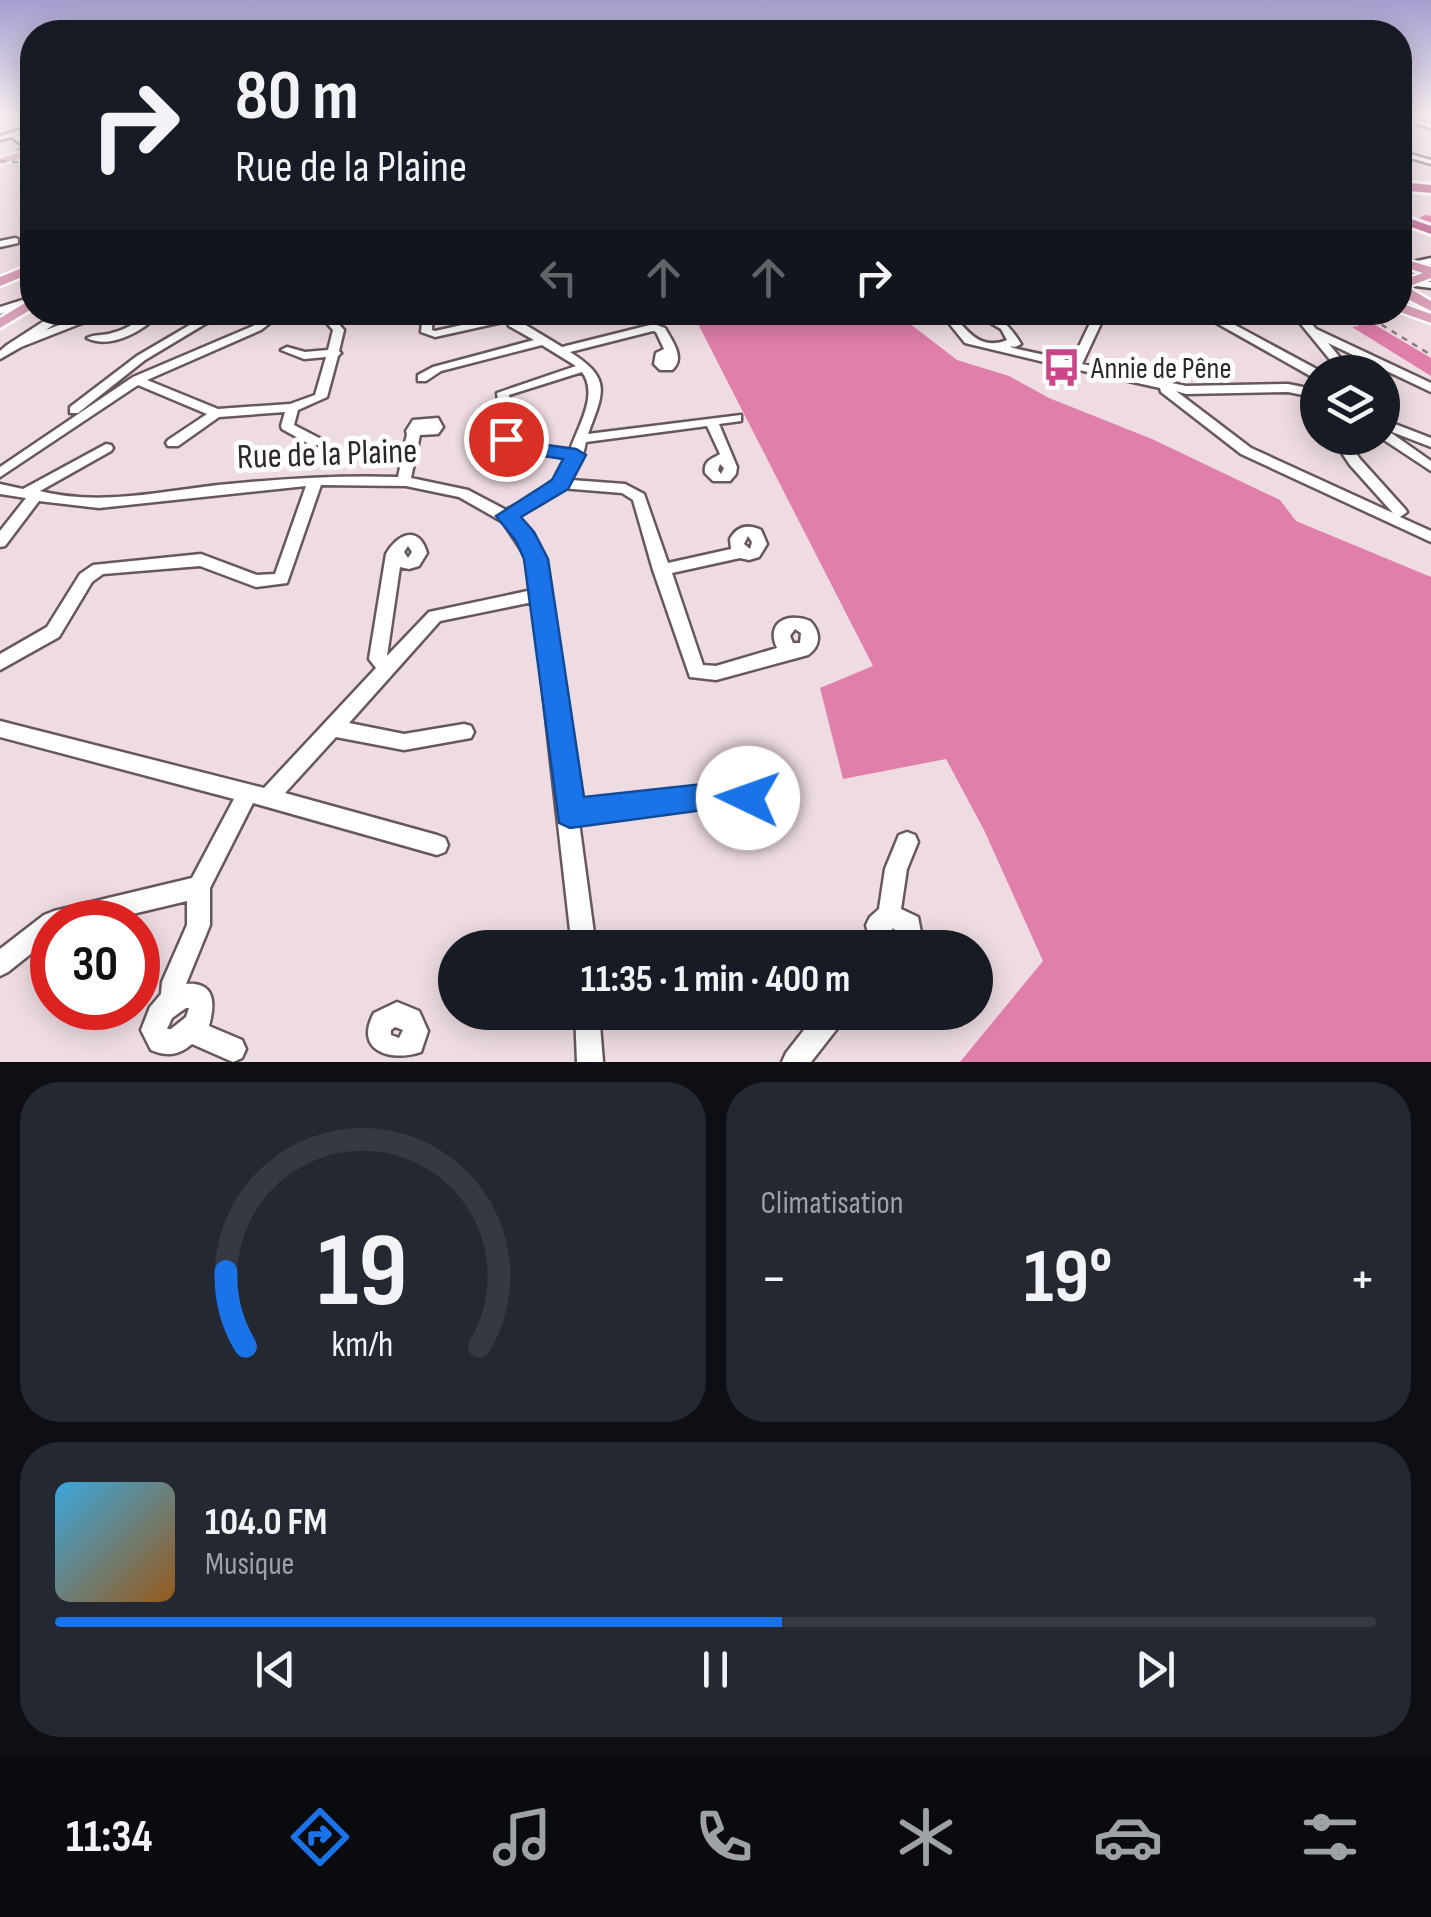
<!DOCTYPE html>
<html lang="fr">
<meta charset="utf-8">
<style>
:root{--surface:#171b24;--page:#242831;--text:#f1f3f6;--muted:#9ea1a6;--line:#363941;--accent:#1a73e8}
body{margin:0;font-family:"Sofia Sans Condensed",sans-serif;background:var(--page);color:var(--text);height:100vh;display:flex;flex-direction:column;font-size:38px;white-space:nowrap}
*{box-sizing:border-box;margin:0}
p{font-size:32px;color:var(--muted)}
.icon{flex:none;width:55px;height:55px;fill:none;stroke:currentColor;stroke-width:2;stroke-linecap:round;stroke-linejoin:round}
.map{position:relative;height:1062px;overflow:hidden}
.side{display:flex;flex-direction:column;gap:20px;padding:20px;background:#0d0f14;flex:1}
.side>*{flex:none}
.guide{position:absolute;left:20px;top:20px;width:1392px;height:305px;border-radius:40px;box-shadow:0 5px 25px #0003;background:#171b24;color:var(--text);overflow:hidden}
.controls{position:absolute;left:1300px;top:355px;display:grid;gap:20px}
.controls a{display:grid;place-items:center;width:100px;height:100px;border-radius:50%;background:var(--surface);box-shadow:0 5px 25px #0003;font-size:50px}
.speed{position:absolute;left:30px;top:900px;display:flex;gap:20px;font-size:50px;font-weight:700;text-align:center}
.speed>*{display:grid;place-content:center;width:130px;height:130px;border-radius:50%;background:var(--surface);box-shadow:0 5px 25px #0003;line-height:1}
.speed .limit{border:15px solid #d22;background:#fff;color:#111}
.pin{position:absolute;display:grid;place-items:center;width:85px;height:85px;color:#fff;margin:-42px;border:5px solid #fff;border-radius:50%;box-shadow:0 2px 10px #0007}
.me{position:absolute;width:110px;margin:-55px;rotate:273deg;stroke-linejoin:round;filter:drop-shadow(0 0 8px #0008)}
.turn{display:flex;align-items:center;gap:35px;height:210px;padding:0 50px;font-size:45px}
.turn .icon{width:130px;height:130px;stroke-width:2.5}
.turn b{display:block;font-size:70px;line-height:85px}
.lanes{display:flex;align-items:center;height:95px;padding:0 50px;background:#0003;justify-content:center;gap:50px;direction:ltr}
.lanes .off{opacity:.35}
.big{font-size:75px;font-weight:700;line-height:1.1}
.side .tile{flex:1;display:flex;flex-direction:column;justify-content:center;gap:15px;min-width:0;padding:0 35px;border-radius:40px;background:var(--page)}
.side .dial{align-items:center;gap:0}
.dial svg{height:260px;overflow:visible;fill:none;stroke:var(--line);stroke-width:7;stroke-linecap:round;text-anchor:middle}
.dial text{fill:var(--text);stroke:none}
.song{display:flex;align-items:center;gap:30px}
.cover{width:120px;height:120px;border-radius:15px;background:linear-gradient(135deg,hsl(200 70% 55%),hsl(30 70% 35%))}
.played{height:10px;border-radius:5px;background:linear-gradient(90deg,var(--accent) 55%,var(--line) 55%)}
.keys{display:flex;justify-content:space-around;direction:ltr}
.heat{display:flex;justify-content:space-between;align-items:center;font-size:55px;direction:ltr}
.side .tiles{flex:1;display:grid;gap:20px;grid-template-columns:1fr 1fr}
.tile:last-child{grid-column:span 2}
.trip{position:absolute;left:438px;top:930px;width:555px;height:100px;border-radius:50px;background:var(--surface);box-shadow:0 5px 25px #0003;font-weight:700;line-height:100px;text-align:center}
.tabs{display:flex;height:160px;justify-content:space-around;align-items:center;background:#090b0e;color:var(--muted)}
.tabs .icon{width:70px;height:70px}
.tabs .current{color:var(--accent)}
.tabs b{font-size:45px;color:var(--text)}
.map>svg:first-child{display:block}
.forest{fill:#e07faa}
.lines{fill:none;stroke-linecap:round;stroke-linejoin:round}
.river{fill:#dd7ca7;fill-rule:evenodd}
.minor-casing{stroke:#68585e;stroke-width:5}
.major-casing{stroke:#fff;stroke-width:5}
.highway-casing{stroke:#fff;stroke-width:6}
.minor{fill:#fff;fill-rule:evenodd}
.major{fill:#daa2bb;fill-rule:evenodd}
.highway{fill:#c1648e;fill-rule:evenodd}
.rail{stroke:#8a7d82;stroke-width:2.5;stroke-dasharray:6 6;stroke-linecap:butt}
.route{fill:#1a73e8;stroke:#114b97;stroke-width:2.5}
.labels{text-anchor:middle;stroke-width:10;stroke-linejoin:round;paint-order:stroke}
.far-poi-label{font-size:30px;fill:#2e272a;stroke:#fff;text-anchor:start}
.street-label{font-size:35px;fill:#2e272a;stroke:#fff}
</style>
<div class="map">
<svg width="1431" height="1062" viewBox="0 0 1431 1062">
<rect width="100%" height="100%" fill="#efdce3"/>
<path class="forest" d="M685 313H896L957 360 1009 376 1049 398 1152 439 1280 500 1296 521 1431 577V1062H960L1043 961 984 830 946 759 843 779 820 688 873 666 695 318Z
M1338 313H1355L1431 358V376L1352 327 1359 326Z"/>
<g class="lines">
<path class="river" d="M1425 215 1431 216V223L1419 218Z
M1400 264 1427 272 1429 275 1422 279 1400 272Z"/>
<defs>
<path id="minor" d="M1400 115 1431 124V128L1400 119Z
M32 126V130L18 135 32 147 21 158H15V154L25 147 12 137 0 140V136Z
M1400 151 1431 160V164L1400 155Z
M15 238 18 239V243L0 247V241Z
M1431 258V264L1408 267 1403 264Z
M1400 278 1431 282V288L1400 284Z
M32 297V303L0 314V307Z
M58 312H71L46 330 94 312H110L21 347 0 359V351L7 345Z
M150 312H162C144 330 112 350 87 338 95 334 103 336 112 333 126 330 138 321 150 312Z
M212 312H225L145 360 78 413H70V407L137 356Z
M271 312H284L261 330 147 380 218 409 290 404 315 395 326 357 304 359 281 350 287 347 305 352 328 350 333 330 317 312H328L344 330 339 351 341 353 338 356 327 397 298 410 294 425 321 439 323 442 321 445H311L282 429 281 426 285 412 219 417 178 446H168L166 443 168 440 207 414 138 385 0 477V467L133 377 253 326Z
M423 312H433L432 330 435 331 502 316 499 312H510L517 320 545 312H565L524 324 562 347 654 324 665 328C672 341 686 358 672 370H660L654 364 656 353 664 349 656 332 653 331 570 352C613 379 603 393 588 434L741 415V421L719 424 737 467 736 474 730 481H713L705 473C703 460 713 459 720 454L707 426 586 442 583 455 571 480 625 484 644 494 668 563 731 549 730 539C737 526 748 524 761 530L767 544 759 557 749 560 740 558 672 573 703 665 716 666 777 648C765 622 788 612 810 621 821 632 821 646 808 655L716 680 690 677 653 570 633 500 622 493 561 488 545 501 516 518 544 559 576 803 744 784C752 777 762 772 773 776 822 792 761 863 739 804L579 822 596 948H572L533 602 440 621 349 723 404 734 464 724 471 726 474 732 471 738 404 750 336 737 285 793 437 835 445 838 448 845 445 852 437 855 253 803 210 888V925L186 984C216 982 215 1004 209 1026L242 1040 246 1049 242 1058 233 1062 192 1044C179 1055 167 1057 151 1050L141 1030 150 1007 161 994 162 982 187 925V901L99 922H52V937L8 972 0 976V949L44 915 54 911 192 878 234 799 0 737V721L264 788 376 668 369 659 386 554C397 534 419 524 427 553L419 566 409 569 400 567 387 656 429 612 532 590 528 560 503 522 459 497 406 486 321 485 287 583 256 587 200 566 103 574 92 582 59 637 0 670V654L47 627 80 574 93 565 201 554 257 575 275 574 306 486 99 508 39 501 5 546 0 547V531L26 498 0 494V484L23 489 106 444 111 445 113 448 111 451 40 491C98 506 159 492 218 485 278 479 337 475 398 477L407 434 406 431 413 420 438 418 443 427 438 434 420 435 411 478 468 490 506 510 535 495 561 474 567 458 504 448 497 393 576 366 542 345 441 371 426 381H418V375L433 367 534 340 509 326 507 321 435 337 421 332ZM582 372C599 395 578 426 570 450L515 442 509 395ZM720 464 724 468 721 474 718 470ZM748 536 752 542 750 549 744 544ZM408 546 412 552 408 558 404 552ZM795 629 801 633 800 643H793L790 636ZM763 793 771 797V803L767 807 759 803V797ZM186 1008H189L186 1017 171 1029H167L172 1018Z
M940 312H951C967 331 980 351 1007 340L1001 329 972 312C996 312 1009 324 1021 344L1015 347 1010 346 1013 348 1072 361 1093 317 1089 312H1100L1104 317 1082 364 1186 386 1288 384 1318 390V398L1288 392 1186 394 1176 391 1251 448 1393 513 1350 465 1332 438H1345L1360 459 1405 509 1407 512 1400 517 1431 531V542L1241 454 1161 392 1160 388 1079 370 1074 373 1070 371 1069 368 965 343Z
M1197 312H1211L1322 372H1318V378H1314Z
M1291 312H1302L1316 329 1431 383V392L1328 343 1352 372H1340Z
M1382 419 1431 438V447L1387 430 1431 461V471L1381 438 1382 428 1385 429 1382 428Z
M907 832 915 835 918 842 907 869 901 909 918 917 924 948H900L899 932 892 928 896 948H872L866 925 870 917 879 909 885 869 899 835Z
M397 1002 419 1011 428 1031 421 1052C392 1062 353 1052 374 1013ZM395 1027 403 1030 399 1038 391 1035V1030Z
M575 1012H599L603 1062H577Z
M818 1012H846L843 1021 811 1062H782L786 1053Z"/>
<path id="major" d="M32 149V155L0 164V158Z
M1400 258 1431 267V278L1407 287 1431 301V311L1400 295V281L1423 273 1400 266Z
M32 264V273L0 286V277Z
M32 299V309L0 328V318Z
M1400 303 1431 314V323L1400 312Z"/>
<path id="highway" d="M1400 182 1431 185V193L1400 190Z
M1400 215 1431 226V234L1400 223Z"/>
</defs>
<use href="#minor" class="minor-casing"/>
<use href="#major" class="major-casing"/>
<use href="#highway" class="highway-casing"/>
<use href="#minor" class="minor"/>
<use href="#major" class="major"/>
<use href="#highway" class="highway"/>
<path class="rail" d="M0 161 32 163
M1361 312 1431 355"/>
</g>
<linearGradient id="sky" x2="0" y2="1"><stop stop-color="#a39ece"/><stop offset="0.44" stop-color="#f8eff2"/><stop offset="1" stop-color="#f8eff2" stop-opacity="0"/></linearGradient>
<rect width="1431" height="263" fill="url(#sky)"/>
<path class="route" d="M506 433 524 442 576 449 586 455 568 489 521 517 534 532 548 559 584 797 749 779 760 783 765 793 759 808 748 812 733 806 570 828 559 823 524 559 516 541 496 516 552 480 563 459 511 451 496 439Z"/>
<defs>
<symbol id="bus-bare" viewBox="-9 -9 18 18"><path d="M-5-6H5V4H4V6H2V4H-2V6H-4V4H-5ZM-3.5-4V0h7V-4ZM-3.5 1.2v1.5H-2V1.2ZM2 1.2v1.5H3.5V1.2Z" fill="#cb4688" stroke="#fff" stroke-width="2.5" paint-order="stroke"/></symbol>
</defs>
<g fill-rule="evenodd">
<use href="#bus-bare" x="1034" y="340" width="55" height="55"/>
</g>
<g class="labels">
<g class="far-poi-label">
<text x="1091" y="378">Annie de Pêne</text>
</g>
<g class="street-label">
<text transform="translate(327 453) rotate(-2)" y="12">Rue de la Plaine</text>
</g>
</g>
</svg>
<div class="controls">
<a><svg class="icon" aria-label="layers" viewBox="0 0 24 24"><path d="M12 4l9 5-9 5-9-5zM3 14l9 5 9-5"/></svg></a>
</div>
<div class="speed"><div class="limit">30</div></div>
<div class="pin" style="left:506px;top:439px;background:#d93025"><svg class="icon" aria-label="arrive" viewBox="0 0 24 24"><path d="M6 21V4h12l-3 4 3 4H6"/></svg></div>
<svg class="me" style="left:748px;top:798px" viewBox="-20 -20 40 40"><circle r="19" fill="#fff"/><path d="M0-13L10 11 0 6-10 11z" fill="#1a73e8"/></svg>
<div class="trip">11:35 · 1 min · 400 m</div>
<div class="guide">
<div class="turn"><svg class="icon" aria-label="right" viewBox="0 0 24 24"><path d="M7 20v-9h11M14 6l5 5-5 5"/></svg><div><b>80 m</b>Rue de la Plaine</div></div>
<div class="lanes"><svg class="icon off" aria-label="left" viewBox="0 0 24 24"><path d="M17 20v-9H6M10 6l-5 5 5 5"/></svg><svg class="icon off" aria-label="ahead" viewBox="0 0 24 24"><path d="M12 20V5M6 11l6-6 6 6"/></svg><svg class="icon off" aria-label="ahead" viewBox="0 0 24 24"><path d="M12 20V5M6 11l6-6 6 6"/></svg><svg class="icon" aria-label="right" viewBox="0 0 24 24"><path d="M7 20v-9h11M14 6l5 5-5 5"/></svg></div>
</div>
</div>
<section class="side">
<div class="tiles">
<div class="tile dial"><svg viewBox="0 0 100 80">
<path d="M14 69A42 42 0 1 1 86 69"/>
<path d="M14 69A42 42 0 0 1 8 46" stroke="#1a73e8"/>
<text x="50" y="56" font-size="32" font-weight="700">19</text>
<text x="50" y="72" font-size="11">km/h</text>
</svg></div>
<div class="tile"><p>Climatisation</p>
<div class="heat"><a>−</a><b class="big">19°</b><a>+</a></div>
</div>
<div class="tile">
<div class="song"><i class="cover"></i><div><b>104.0 FM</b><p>Musique</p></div></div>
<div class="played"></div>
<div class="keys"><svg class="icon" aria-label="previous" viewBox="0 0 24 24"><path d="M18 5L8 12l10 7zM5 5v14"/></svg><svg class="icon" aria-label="pause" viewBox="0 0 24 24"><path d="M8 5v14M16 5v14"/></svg><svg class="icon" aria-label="next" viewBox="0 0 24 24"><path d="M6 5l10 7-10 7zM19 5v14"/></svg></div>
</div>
</div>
</section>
<nav class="tabs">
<b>11:34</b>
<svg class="icon current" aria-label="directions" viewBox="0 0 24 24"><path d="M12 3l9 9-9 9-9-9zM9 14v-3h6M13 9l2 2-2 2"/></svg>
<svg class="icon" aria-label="music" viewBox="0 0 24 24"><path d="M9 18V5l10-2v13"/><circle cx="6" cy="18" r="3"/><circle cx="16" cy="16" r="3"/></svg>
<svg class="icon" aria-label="phone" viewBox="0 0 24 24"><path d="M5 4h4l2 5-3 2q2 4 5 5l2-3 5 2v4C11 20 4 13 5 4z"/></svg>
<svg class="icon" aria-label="climate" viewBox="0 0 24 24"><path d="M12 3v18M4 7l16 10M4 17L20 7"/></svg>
<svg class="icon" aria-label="car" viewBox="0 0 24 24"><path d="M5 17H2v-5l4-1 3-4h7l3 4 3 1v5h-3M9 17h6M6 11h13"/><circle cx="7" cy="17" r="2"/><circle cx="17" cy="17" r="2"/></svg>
<svg class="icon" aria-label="filters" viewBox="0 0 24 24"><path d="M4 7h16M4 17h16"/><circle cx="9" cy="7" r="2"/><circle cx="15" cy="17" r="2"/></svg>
</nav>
